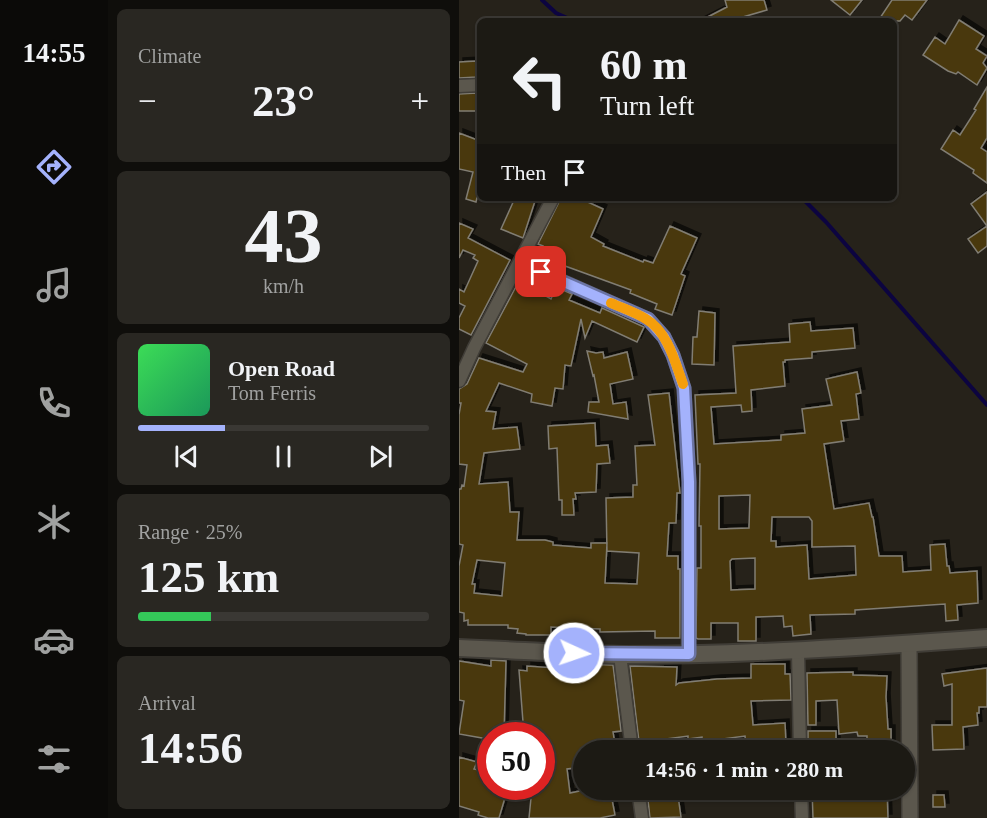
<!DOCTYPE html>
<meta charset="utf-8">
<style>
:root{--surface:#1c1a14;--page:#292722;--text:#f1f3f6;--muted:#a0a1a0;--line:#3a3834;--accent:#a4b2fc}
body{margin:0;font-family:"Times New Roman",serif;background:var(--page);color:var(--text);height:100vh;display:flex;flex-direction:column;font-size:22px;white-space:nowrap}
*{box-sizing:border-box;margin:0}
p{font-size:20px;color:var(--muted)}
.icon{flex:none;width:33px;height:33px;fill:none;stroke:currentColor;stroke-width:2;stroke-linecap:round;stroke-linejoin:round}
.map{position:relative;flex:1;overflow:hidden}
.drawer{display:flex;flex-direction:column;gap:9px;padding:9px;background:#0f0e0b;width:351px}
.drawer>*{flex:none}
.hud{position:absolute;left:18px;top:18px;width:420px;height:183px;border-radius:9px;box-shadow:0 2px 4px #0004,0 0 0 2px var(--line);background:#1c1a14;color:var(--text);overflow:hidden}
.speed{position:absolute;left:18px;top:722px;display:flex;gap:12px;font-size:30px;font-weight:700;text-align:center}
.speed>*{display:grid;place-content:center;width:78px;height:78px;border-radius:50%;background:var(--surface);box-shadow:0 2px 4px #0004,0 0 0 2px var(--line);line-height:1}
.speed .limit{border:9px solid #d22;background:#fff;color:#111}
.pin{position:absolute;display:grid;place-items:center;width:51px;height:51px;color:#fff;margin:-26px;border-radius:12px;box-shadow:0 3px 9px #0006}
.me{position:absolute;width:66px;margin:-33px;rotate:93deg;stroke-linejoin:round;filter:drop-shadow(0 0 4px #0008)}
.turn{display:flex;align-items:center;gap:21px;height:126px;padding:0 24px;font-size:27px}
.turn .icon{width:78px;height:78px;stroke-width:2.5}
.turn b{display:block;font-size:42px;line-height:51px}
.then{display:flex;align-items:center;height:57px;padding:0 24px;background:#0003;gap:12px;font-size:22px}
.big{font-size:45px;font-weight:600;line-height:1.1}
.drawer .card{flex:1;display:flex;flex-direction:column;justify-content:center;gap:9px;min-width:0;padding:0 21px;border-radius:9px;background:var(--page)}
.drawer .dial{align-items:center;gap:0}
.dial b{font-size:78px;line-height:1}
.song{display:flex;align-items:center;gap:18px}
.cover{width:72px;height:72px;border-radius:9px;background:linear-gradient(135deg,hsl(130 70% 55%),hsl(150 70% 35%))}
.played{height:6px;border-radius:3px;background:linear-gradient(90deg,var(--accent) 30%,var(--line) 30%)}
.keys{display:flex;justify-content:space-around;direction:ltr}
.heat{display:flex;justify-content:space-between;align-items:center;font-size:33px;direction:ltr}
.charge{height:9px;border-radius:4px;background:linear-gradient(90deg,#34c759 25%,var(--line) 0)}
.trip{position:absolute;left:114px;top:740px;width:342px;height:60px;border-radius:30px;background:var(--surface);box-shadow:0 2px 4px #0004,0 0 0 2px var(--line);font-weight:600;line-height:60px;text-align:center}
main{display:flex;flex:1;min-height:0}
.tab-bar{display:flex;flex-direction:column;width:108px;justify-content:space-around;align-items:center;background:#0b0a08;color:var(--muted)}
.tab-bar .icon{width:42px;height:42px}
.tab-bar .selected{color:var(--accent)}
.tab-bar b{font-size:27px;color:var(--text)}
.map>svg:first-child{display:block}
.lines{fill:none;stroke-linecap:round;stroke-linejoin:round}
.stream{stroke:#0c0440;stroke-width:4}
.building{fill:#48380c;stroke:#817d73;stroke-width:1.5;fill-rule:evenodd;filter:url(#shadow)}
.minor-casing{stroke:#403d37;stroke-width:15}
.tertiary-casing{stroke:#403d37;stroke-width:18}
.secondary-casing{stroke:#403d37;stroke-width:20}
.minor{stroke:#5b574d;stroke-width:12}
.tertiary{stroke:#5b574d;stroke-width:15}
.secondary{stroke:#5b574d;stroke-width:16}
.route-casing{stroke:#6b74a4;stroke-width:15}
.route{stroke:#a4b2fc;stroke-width:10}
.slow{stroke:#f59e0b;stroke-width:10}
</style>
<main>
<nav class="tab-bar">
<b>14:55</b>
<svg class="icon selected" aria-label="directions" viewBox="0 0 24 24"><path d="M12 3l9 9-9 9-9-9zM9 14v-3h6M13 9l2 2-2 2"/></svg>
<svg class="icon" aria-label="music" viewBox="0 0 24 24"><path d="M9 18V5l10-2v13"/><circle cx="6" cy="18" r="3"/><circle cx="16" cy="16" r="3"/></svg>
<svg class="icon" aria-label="phone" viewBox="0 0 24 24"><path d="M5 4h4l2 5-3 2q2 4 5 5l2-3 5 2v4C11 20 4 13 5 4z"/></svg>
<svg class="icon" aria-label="climate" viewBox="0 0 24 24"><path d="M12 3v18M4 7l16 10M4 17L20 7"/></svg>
<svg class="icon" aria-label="car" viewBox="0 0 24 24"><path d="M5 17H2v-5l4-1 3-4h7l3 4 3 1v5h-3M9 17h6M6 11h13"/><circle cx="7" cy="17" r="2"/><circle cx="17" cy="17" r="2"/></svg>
<svg class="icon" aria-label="filters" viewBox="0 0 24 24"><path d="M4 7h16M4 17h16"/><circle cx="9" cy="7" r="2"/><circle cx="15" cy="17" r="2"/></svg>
</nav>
<section class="drawer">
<div class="card"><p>Climate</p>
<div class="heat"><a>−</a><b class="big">23°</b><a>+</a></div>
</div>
<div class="card dial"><b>43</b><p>km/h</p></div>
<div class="card">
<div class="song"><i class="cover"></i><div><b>Open Road</b><p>Tom Ferris</p></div></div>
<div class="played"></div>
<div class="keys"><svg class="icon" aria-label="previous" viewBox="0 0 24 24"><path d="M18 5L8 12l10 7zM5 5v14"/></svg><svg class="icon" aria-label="pause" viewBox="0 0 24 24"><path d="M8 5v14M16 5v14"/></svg><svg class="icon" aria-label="next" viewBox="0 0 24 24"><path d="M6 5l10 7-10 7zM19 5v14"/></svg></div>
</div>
<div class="card"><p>Range · 25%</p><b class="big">125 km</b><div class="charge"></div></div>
<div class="card"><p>Arrival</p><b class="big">14:56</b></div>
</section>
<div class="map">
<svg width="528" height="818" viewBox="0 0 528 818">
<defs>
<filter id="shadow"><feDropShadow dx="4" dy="-4" stdDeviation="0" flood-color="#0009"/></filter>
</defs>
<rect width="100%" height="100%" fill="#26221a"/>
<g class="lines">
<path class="stream" d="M83 0 97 13 115 21
M343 198 367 222 528 405"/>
</g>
<path class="building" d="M266 0H305L308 10 270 21H241L268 7Z
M372 0H403L391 15Z
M433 0H468L453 20 446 15 441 21H419Z
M500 20 525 36 517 49 528 56 524 63 528 68 518 85 499 72 497 74 489 71 464 55 476 37 486 44Z
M18 61V77L0 78V62Z
M528 87V138L522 148 528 152V183L514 173 515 170 482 149 494 130 501 135 517 110 515 109Z
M18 93V111H0V94Z
M0 133 21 141V194L19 193 17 202 7 199 14 172 0 169Z
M528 192V246L519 253 509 239 528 226 512 204Z
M56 198H77L64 238 42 229Z
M102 198H120L144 209 132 237 145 244 144 246 184 262 185 260 194 263 211 226 238 238 222 274 226 276 213 315 196 309 198 304 171 293 172 290 106 266 103 271 78 259 84 246 79 244Z
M0 223 14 229 9 238 51 260 12 335 0 329V318L6 306 0 303V289L5 292 19 261 14 258 16 255 4 250 0 258Z
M60 281 92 299 97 287 113 294 110 300 141 313 143 308 185 327 178 342 133 321 126 338 122 319 112 366 106 365 104 389 96 388 93 406 72 402 73 394 40 383 27 411 37 412 34 429 58 427 61 449 25 453 20 484 49 482 51 512H60L58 540H86L94 542V545L132 548V543H148L146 583 178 584 180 553 148 551 147 498 174 497V485H178L176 446 196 445 189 395 210 393 221 493H218L217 523H210L208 556H219V569H221V638H196V631L141 632V629L92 627V635H67V634L58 633 59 629 49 628V625H9V620L5 621V613L0 612V566L4 545 0 544V489H2L3 485 5 486 8 465 0 464V415L2 403H0V389L8 384 20 358 64 372 68 364 27 343ZM18 560 46 563 43 596 15 593 16 584H13Z
M240 311 256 313 255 365 233 364 234 337H238Z
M351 322 352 331 394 328 396 348 353 352V358L326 360V362H324L326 386 292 390 293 411 283 412 282 405 252 407 255 444 322 440V435L346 433 343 409 373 405 367 379 398 372 402 393 397 394 400 419 382 421 385 441 365 444 375 509 410 503 413 517H414L420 556H443L444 572 472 570 471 545 486 544 488 566H490L491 573 518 571 519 603 498 605 499 620 487 621 486 604 396 610V614L351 615 352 634 334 636 333 626 325 627 324 616 297 617V641H279V623H252V639H239L237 638 238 568H242V526H240L241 464H239L236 395 277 393 274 346 331 342 330 324ZM291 495 290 528 260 529V496ZM313 517H350L353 521V547L396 546 397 575 350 579 348 545 317 547V541H312ZM296 558V589L272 590 271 561 273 559Z
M128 351 137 353 144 352 145 358 168 352 174 379 151 384 154 404 167 402 169 419 129 412 130 402H140L135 375 134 376Z
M136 423 137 446 149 445 151 463 138 464 137 492 116 493 117 499H114L115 515H103V500H100L98 448 90 449 89 426Z
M32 660 47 661 45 735H29V739L0 734 5 701 0 700V661L32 666Z
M114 664 154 665 162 731 154 732 157 750H124V767L108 769 111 793 130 789H151L156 815 141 818H70L72 798 48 791 40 818H29L19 815 20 812 0 806V757L18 762 15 769 32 773V786H83L86 763 82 764V735H65L60 670 68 671V666L96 668V665Z
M292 664H326V674H331L332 700 292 701 294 725 326 723 327 744 287 746 286 736 256 740H243V737L229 739V736L200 740 201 750H181L171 666 218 667 217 685 220 683 258 679 292 678Z
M528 668V707H520V713H518L519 725 504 727 505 749 474 750 473 725H493V684L485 686 483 674Z
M394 672V675L428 676 427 697 429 729H432V750H408V736H399L398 732 380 734 378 700 357 701V725H349L348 673Z
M349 731H377V750H349Z
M191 789H218L222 817 191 818 189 800H192Z
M353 789H428L429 818H354Z
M474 795H485L486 807H474Z"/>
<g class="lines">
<defs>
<path id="minor" d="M0 86 21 85
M61 262 189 319 205 337 214 355 225 388 230 482 229 654
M0 381 15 348 94 198
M339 652 341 750
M161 655 173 750
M179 789 183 818
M342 789 343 818"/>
<path id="tertiary" d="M450 644 451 818"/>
<path id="secondary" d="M0 648C55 650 109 654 164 655 286 655 407 647 528 638"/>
</defs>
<use href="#minor" class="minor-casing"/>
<use href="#tertiary" class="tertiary-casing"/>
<use href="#secondary" class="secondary-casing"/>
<use href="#minor" class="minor"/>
<use href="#tertiary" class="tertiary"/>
<use href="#secondary" class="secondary"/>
</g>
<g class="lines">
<defs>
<path id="route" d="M82 272 189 319 205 337 214 355 225 388 230 482V654L115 653"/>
</defs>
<use href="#route" class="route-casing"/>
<use href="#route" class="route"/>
<path class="slow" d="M152 303C163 308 176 312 187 319 209 332 216 362 224 384"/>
</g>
</svg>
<div class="speed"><div class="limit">50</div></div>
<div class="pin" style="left:82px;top:272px;background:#d93025"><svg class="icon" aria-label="arrive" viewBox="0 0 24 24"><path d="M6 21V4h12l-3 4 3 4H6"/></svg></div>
<svg class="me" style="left:115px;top:653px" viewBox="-20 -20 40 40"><circle r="17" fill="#a4b2fc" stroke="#fff" stroke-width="3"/><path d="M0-11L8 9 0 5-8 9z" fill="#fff"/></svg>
<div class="trip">14:56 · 1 min · 280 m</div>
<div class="hud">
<div class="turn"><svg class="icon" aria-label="left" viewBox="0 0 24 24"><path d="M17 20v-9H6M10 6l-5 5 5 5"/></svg><div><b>60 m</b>Turn left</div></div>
<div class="then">Then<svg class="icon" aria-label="arrive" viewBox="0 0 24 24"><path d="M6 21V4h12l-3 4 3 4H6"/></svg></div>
</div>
</div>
</main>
